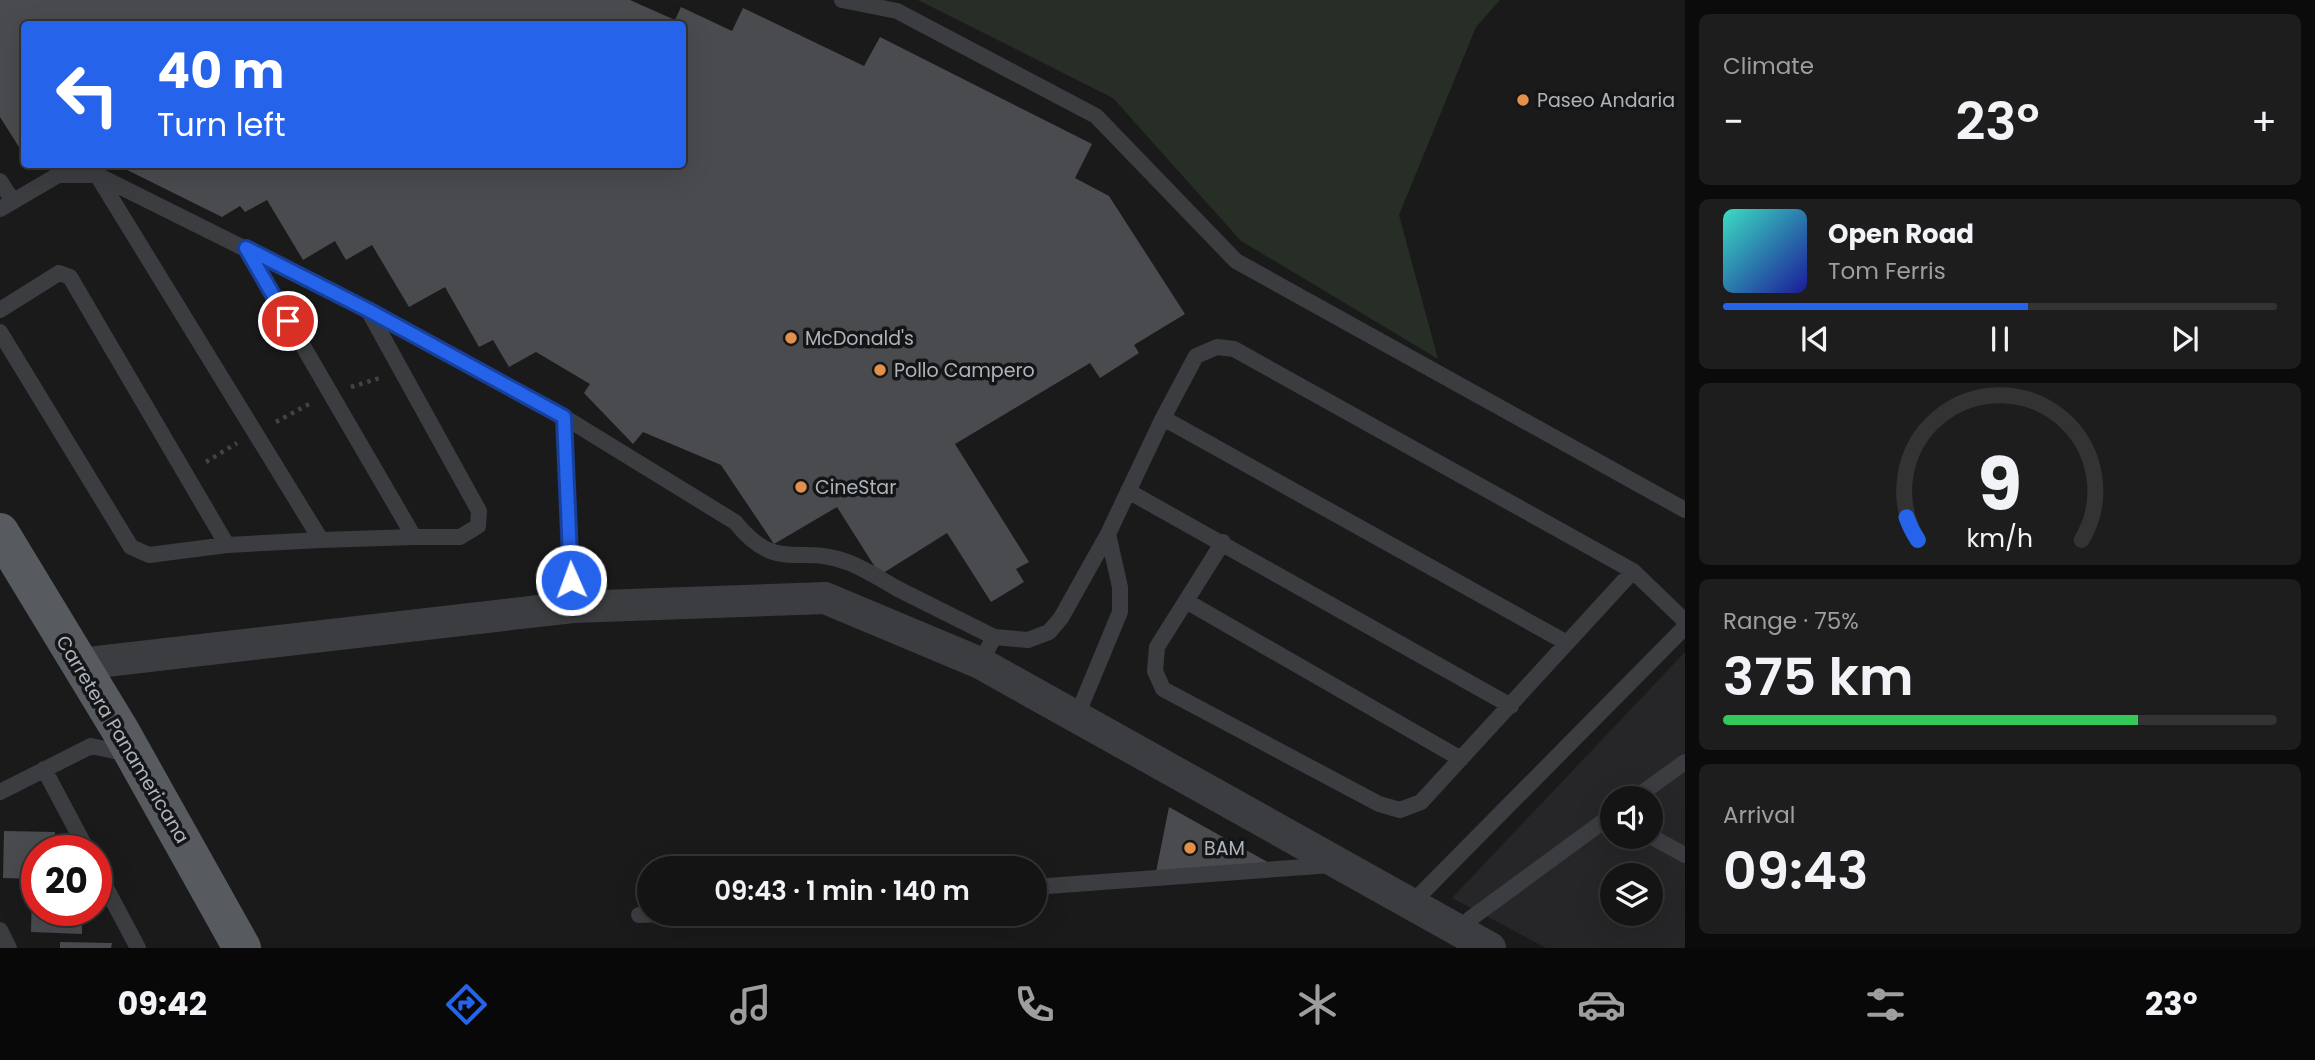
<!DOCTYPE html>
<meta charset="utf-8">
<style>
:root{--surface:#141414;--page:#1d1d1d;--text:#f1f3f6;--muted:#9d9ea0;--line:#333334;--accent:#2563eb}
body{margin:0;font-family:Poppins,sans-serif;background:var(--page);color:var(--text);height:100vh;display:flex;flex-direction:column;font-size:26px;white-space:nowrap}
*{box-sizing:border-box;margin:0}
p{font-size:23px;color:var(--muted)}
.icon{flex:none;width:38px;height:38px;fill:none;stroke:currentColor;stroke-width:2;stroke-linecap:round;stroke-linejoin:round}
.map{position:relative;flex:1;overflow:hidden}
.side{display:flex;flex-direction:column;gap:14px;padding:14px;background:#0b0b0b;width:630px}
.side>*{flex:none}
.hud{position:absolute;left:21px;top:21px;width:665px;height:147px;border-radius:7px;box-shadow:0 7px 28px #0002,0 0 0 2px var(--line);background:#2563eb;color:#fff;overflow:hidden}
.controls{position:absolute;left:1600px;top:786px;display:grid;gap:14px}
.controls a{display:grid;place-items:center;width:63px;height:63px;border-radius:50%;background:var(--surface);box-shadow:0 7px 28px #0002,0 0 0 2px var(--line);font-size:35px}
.speed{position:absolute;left:21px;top:835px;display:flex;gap:14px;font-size:35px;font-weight:700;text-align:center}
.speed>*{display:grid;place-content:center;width:91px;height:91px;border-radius:50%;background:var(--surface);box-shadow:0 7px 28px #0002,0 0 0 2px var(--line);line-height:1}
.speed .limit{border:10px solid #d22;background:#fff;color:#111}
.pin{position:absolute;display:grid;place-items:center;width:60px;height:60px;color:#fff;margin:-30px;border:4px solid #fff;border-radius:50%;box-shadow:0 2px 7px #0007}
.me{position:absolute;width:77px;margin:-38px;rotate:358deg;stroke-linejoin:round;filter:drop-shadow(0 0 5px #0008)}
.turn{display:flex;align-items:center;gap:24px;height:147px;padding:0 21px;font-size:32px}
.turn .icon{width:91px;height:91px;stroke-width:2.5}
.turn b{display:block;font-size:49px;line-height:60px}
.big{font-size:52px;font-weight:600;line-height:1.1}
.side .card{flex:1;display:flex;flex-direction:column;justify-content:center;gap:10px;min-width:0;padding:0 24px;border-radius:10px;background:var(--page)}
.side .dial{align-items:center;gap:0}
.dial svg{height:182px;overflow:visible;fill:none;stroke:var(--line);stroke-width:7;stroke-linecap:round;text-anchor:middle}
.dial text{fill:var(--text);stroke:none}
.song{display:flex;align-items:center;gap:21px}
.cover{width:84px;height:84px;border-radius:10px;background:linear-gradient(135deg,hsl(170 70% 55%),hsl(240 70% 35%))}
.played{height:7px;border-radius:4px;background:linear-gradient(90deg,var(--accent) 55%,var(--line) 55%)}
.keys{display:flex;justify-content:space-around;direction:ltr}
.heat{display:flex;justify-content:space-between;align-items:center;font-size:38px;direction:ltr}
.charge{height:10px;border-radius:5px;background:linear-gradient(90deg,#34c759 75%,var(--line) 0)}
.trip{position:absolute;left:637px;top:856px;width:410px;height:70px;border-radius:35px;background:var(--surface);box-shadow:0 7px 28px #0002,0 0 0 2px var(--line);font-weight:600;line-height:70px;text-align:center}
.dock{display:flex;height:112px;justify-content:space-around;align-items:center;background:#080808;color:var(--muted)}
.dock .icon{width:49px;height:49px}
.dock .selected{color:var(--accent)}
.dock b{font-size:32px;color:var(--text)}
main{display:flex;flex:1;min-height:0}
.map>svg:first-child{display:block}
.built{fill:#262628;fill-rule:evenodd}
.green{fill:#262e26}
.building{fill:#494b4e}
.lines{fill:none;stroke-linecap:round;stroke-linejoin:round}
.path{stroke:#414447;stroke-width:4.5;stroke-dasharray:3.5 5;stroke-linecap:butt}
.service{stroke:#3b3d40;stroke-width:16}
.minor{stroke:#3b3d40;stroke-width:32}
.primary{stroke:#575a5f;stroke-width:38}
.route-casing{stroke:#184099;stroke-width:18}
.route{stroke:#2563eb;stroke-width:12}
.poi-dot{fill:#e3914a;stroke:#141516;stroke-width:2.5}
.labels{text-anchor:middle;stroke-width:7;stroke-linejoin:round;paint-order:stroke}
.poi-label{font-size:19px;fill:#adb4ba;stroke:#141516;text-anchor:start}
.street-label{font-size:19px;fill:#adb4ba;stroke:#141516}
</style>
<main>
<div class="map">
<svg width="1685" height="948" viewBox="0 0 1685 948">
<rect width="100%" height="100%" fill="#1a1a1b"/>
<path class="built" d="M1685 652V948H1546L1452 898ZM1612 798H1650V836H1612ZM1612 875H1650V914H1612Z"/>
<path class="green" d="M918 0H1500L1476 27 1399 215 1438 359 1241 241 1113 98Z"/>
<path class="building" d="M0 0H630L675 20 681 7 732 31 743 8 864 66 880 37 1092 144 1075 178 1109 196 1185 314 1134 345 1139 353 1100 378 1090 363 955 444 1029 562 1016 569 1024 582 991 602 947 533 880 575 837 507 774 544 721 465 643 432 633 444 584 393 590 384 536 352 509 367 493 340 479 347 445 287 409 307 372 245 346 260 335 241 303 260 267 200 245 212 240 206 222 217 115 164H682V24H24V155L0 117Z
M1169 807 1273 865 1156 872Z
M4 831 55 832 54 850H37V879L3 878Z
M32 886H37V910H82V934L31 932Z
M60 942 112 943 111 948H60Z"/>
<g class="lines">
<path class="path" d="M351 387 380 378
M276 422 311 403
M206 462 237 443"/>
<path class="service" d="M842 0 897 11 1096 116 1236 261 1685 510
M0 181 13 201
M0 209 58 175H97L368 310 564 417 735 522C779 576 798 542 850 563 867 570 882 580 898 589 930 605 962 621 994 637
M246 248 414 537 321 540
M0 310 59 273 70 277 227 545
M369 312 479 511 478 526 460 537H414
M0 332 131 547 149 555 227 545 321 540 97 175
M564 417 573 607
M1163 418 1567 643
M1128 491 1511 706
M1223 542 1157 647 1155 671 1163 689 1379 804 1400 810 1421 802 1633 571
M1186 601 1461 759
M980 663 994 637 1028 640 1049 632 1061 618 1108 534 1163 418 1196 356 1217 347 1234 349 1633 571 1685 621
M1076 718 1120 612V587L1108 534
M44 769 87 850
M0 792 91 746 128 754
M1635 798 1685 762
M1650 836 1685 855
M96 869 138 948
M1034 887 1332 865
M1411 904 1685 627
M639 915 662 914
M0 930 9 948
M1459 931 1470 919 1612 815"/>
<path class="minor" d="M80 664 573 607 825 598 980 663 1490 948"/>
<path class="primary" d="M0 532 120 730 242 948"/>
</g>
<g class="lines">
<defs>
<path id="route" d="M288 321 246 248 368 310 564 417 571 580"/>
</defs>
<use href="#route" class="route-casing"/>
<use href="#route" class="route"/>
</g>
<g class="poi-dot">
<circle cx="1523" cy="100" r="7"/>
<circle cx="791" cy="338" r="7"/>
<circle cx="880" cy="370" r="7"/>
<circle cx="801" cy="487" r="7"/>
<circle cx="1190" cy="848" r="7"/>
</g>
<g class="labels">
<g class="poi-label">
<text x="1537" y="107">Paseo Andaria</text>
<text x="805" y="345">McDonald's</text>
<text x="894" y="377">Pollo Campero</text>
<text x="815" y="494">CineStar</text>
<text x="1204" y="855">BAM</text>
</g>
<g class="street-label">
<text transform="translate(123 739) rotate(59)" y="7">Carretera Panamericana</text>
</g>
</g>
</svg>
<div class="controls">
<a><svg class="icon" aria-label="sound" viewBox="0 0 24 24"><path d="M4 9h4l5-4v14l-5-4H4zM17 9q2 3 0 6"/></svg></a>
<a><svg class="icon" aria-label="layers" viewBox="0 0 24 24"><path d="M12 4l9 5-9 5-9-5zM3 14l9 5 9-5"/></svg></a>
</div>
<div class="speed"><div class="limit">20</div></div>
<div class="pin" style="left:288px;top:321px;background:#d93025"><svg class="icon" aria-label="arrive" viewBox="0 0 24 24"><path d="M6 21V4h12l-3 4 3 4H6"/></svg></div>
<svg class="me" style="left:571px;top:580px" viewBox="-20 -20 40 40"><circle r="17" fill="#2563eb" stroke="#fff" stroke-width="3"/><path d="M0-11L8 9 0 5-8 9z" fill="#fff"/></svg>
<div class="trip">09:43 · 1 min · 140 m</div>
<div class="hud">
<div class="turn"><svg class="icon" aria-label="left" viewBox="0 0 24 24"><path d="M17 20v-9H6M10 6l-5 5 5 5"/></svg><div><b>40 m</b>Turn left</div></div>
</div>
</div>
<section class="side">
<div class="card"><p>Climate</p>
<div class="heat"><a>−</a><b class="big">23°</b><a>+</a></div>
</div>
<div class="card">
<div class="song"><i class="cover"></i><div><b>Open Road</b><p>Tom Ferris</p></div></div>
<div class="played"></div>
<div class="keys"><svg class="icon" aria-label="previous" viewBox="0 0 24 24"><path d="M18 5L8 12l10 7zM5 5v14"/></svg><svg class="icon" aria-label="pause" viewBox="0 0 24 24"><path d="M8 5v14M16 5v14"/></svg><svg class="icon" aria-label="next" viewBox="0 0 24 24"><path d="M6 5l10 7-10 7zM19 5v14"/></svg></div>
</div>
<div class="card dial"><svg viewBox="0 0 100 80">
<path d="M14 69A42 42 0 1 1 86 69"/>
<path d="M14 69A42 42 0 0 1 9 59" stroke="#2563eb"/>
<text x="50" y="56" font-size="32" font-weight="700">9</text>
<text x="50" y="72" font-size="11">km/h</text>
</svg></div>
<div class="card"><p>Range · 75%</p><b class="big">375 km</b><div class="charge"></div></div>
<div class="card"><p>Arrival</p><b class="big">09:43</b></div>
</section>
</main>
<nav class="dock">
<b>09:42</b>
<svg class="icon selected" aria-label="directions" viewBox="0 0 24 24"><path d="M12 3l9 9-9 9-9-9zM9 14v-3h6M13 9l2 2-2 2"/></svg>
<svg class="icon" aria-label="music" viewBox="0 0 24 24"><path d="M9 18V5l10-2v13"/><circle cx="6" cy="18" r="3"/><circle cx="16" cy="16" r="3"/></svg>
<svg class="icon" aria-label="phone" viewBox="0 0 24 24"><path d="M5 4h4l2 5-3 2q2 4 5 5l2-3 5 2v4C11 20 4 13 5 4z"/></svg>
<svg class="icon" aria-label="climate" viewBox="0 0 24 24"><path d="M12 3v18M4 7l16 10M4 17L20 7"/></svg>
<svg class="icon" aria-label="car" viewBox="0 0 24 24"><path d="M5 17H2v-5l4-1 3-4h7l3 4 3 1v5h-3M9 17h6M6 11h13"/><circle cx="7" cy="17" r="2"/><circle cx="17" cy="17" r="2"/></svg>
<svg class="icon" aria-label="filters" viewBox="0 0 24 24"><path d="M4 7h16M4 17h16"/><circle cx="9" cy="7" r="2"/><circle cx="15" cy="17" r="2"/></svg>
<b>23°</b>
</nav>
